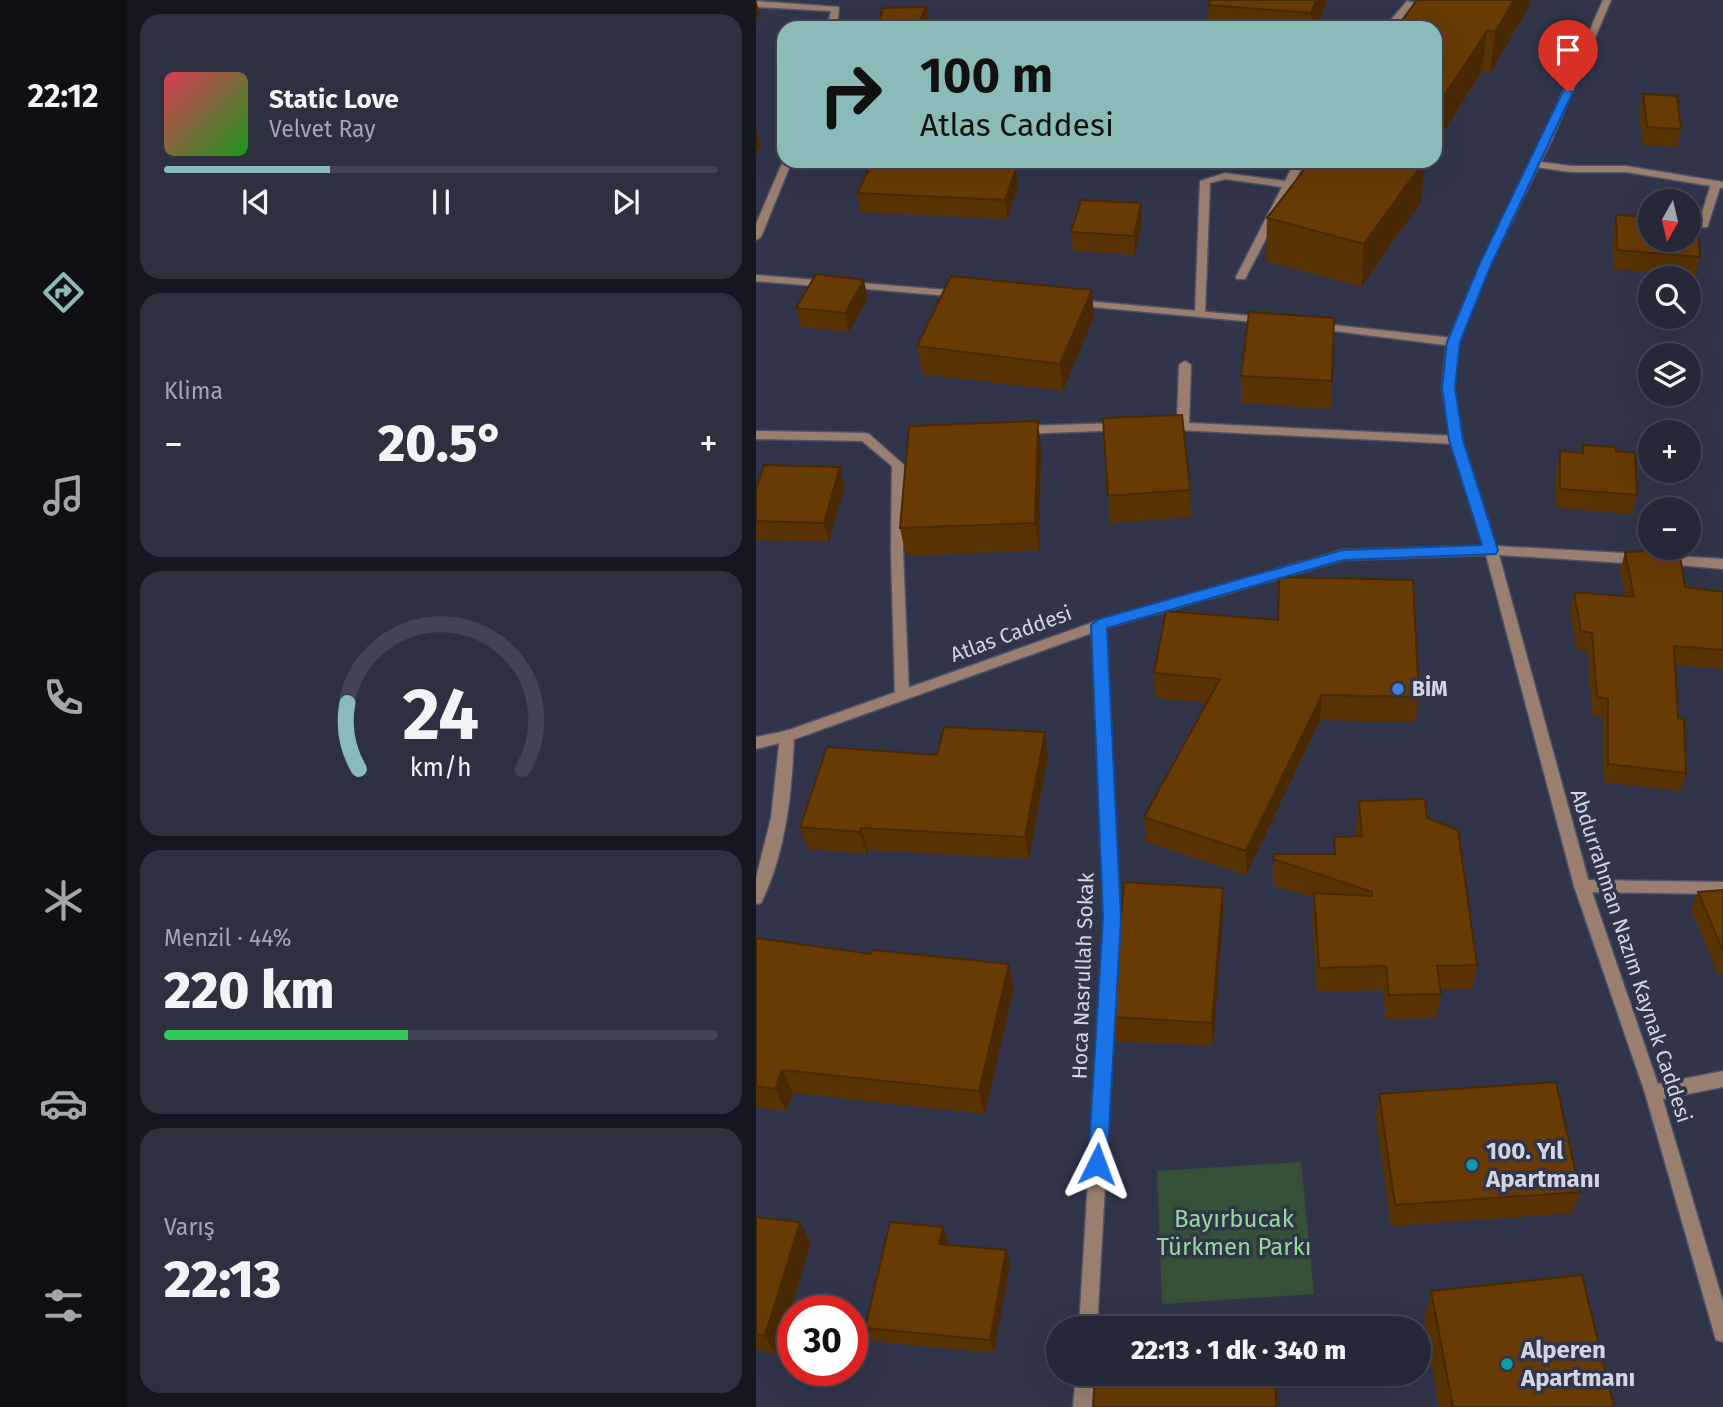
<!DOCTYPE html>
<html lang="tr">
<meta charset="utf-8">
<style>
:root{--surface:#262838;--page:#2e3040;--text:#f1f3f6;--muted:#a4a6ae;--line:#424453;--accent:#8bbbb9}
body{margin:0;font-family:"Fira Sans",sans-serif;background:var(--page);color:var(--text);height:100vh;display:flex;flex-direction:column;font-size:26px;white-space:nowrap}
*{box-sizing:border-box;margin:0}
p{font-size:23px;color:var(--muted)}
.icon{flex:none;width:38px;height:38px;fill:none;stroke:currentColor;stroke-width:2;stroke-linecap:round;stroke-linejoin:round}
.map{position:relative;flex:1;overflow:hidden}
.drawer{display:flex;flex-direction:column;gap:14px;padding:14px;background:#15161f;width:630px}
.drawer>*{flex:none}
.guide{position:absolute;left:21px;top:21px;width:665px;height:147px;border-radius:21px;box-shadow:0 7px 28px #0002,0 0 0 2px var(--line);background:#8bbbb9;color:#111;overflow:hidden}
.needle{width:46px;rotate:188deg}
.fabs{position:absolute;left:882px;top:189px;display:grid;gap:14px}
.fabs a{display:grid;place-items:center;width:63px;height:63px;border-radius:50%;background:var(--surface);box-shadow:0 7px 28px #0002,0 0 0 2px var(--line);font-size:35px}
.speed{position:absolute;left:21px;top:1295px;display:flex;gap:14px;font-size:35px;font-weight:700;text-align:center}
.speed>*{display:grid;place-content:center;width:91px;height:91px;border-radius:50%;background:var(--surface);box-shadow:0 7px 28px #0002,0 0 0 2px var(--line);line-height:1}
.speed .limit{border:10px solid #d22;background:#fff;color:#111}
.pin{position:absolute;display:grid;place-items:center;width:60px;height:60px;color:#fff;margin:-72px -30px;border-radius:50% 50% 50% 0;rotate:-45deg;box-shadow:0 0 7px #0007}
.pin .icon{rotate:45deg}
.me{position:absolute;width:77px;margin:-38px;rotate:3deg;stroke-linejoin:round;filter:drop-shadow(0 0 5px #0008)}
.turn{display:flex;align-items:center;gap:24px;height:147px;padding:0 28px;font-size:32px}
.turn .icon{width:91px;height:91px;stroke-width:2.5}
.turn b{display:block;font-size:49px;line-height:60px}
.big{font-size:52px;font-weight:800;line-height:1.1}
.drawer .card{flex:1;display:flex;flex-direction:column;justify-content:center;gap:10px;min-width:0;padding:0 24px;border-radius:21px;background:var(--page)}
.drawer .dial{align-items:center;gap:0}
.dial svg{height:182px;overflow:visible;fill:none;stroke:var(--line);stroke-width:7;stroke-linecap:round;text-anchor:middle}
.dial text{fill:var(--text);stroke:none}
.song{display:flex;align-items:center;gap:21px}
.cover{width:84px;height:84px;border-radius:10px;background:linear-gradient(135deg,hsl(350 70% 55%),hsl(120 70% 35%))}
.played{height:7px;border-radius:4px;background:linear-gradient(90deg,var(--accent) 30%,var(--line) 30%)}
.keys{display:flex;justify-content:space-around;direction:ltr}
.heat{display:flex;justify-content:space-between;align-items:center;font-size:38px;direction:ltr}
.charge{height:10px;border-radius:5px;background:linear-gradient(90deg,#34c759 44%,var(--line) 0)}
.trip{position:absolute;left:290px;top:1316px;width:385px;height:70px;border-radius:35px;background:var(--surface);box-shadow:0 7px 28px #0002,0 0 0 2px var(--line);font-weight:800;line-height:70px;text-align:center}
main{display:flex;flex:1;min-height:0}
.tab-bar{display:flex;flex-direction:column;width:126px;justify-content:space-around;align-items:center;background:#0f1016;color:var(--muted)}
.tab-bar .icon{width:49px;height:49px}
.tab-bar .selected{color:var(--accent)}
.tab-bar b{font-size:32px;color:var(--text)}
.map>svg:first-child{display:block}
.green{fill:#365137}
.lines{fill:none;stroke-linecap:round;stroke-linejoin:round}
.service-casing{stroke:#4f5266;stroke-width:3}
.minor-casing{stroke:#4f5266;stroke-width:3}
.tertiary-casing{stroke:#4f5266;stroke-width:3}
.service{fill:#9a7f70;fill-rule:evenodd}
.minor{fill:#9a7f70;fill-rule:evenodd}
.tertiary{fill:#9a7f70;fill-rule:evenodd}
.wall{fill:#593303}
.shaded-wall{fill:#492903}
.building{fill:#683b04;stroke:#492903;stroke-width:2}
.route{fill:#1a73e8;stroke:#114b97;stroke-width:2}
.shop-dot{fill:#3f7fe0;stroke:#32354a;stroke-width:2.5}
.culture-dot{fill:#0f9aa8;stroke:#32354a;stroke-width:2.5}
.labels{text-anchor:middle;stroke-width:7;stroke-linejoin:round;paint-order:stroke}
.street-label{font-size:21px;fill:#d3d5e3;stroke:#32354a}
.poi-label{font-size:21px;font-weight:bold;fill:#d3d5e3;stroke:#32354a;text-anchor:start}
.near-poi-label{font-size:24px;font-weight:bold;fill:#d3d5e3;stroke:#32354a;text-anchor:start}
.near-park-label{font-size:24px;fill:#92db97;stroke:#32354a}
</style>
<main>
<nav class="tab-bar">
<b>22:12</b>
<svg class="icon selected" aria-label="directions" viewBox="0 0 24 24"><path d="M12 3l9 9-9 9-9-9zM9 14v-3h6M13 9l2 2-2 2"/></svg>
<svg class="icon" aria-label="music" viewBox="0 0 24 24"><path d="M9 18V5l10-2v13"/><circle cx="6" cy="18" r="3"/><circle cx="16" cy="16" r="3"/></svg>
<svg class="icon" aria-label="phone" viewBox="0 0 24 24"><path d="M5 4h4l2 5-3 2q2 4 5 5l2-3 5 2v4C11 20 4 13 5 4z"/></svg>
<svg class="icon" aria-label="climate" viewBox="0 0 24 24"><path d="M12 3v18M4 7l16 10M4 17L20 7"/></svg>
<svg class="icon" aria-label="car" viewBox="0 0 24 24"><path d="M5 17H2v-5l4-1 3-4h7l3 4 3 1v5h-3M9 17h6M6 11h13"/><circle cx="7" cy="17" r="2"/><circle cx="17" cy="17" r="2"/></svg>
<svg class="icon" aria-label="filters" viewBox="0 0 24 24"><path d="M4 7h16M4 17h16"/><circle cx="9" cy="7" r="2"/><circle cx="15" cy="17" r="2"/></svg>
</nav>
<section class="drawer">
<div class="card">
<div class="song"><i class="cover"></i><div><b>Static Love</b><p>Velvet Ray</p></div></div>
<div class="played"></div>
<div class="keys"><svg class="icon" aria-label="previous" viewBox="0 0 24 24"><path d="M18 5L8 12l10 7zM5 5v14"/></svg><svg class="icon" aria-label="pause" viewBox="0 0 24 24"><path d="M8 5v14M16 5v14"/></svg><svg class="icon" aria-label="next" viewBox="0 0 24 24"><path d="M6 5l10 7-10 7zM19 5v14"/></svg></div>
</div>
<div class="card"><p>Klima</p>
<div class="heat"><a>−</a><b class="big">20.5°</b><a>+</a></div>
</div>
<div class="card dial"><svg viewBox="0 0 100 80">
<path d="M14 69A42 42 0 1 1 86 69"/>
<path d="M14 69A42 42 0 0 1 9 40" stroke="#8bbbb9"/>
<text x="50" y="56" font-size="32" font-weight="700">24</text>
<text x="50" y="72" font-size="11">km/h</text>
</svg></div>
<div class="card"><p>Menzil · 44%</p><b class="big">220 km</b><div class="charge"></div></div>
<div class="card"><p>Varış</p><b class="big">22:13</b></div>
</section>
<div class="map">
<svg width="967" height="1407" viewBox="0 0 967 1407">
<rect width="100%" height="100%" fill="#32354a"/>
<path class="green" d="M545 1162 558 1294 406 1304 401 1171Z"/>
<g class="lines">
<defs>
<path id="service" d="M651 1 658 3 638 28H628Z
M539 161H549L538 183 539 185 536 188 489 279H481L480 277 526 187 469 179 454 183 449 313 447 315H439L444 181 469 173 529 181Z
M960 181 965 184 952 225 951 227H943L942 225 955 184Z
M429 361 435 365 433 423 700 436 706 440 700 444 403 429 401 426 403 423H421L423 365Z
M366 423 372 427 370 430 264 434 258 430 264 426Z"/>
<path id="minor" d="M0 1 83 7 81 28H71L75 11 0 7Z
M28 159V161H36L5 237 0 240V224Z
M777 161 815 166H870L967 182V188L870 172H815L773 166 772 164Z
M0 275 72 281 77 284 72 287 0 281Z
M92 282 204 291 210 294 204 297 88 287V283Z
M319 300 508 317 514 320 508 323 315 305 313 303Z
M559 323 697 338 703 342 697 346 555 328V324Z
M0 431 109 433 113 434 148 465 147 551 153 695 151 699H141L139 695 135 551 136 466 106 441 0 439Z
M343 620 350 625 364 918 341 1328H323L348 918 336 625Z
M31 730 36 732 38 736C36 792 30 852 5 903L0 904V878L15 818 24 736 26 732Z
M826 880 967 882V894L826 892 821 891 818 886 821 881Z
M967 1071V1087L897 1101 891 1098 889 1093 891 1088 897 1085Z
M320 1374H338L337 1407H317Z"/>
<path id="tertiary" d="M847 0H855L797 137 734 265 703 342 698 387 706 440 740 546 885 554 891 559 885 564 743 555 834 886 905 1093 967 1302V1342L960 1340 958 1333 889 1093 818 886 730 555 587 560 347 629 36 740 0 749V737L30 731 338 622 587 550 727 546 694 440 686 387 691 342 724 265 787 137Z
M906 555 967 559V569L901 563 900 560 901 557Z"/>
</defs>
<use href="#service" class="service-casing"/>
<use href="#minor" class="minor-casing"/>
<use href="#tertiary" class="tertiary-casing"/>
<use href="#service" class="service"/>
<use href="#minor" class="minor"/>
<use href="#tertiary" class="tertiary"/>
</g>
<path class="wall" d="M454 0H571L562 28H453L452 5Z
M773 7 734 73 726 71 679 145V28Z
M887 94 925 129 921 147 887 145 883 113Z
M555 161H669L665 202 605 287 510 261 511 218Z
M262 188 251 219 105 212 101 193Z
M385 203 386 222 379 255 317 251 315 232Z
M860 215 944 257 939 276 857 269V234Z
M112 299 93 332 45 327 40 308Z
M338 317 307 391 166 374 161 346Z
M485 376 576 381 575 409 485 403Z
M347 418 434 490 435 517 354 523Z
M827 445 860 451 881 495 876 514 800 508V470L804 451 826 453Z
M285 448 283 550 150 556 144 528Z
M89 486 73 542 0 540V521Z
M869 552 929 587 967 592V669L919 665 922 718 930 773 924 791 847 782V717L836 716 832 651 821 650 814 611 818 592 869 596 864 571Z
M398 673 663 697 659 722 564 720 490 875 390 842 388 817 451 703 399 698Z
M181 755H292L273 859 112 850 111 854 52 849 44 827Z
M603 801 671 818 721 965 716 989 684 990 685 994 680 1018 630 1019 627 990 561 992 556 917 558 898 517 885V859L577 854 578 837H601L600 827Z
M467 888V912L457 1046 360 1041 357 1017Z
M967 890V974H962L935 909 942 892Z
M0 938 258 988 229 1114 37 1093 30 1111 0 1107Z
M623 1094 824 1192 816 1213 635 1226 620 1116Z
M0 1217 55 1243 21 1355 0 1349Z
M187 1227 192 1241 191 1245 250 1250 254 1264 238 1353 115 1341 109 1328Z
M675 1291 858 1407H683L668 1321Z"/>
<path class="shaded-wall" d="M0 0 4 14 0 20Z
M560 0H571L562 28H555V13Z
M758 0H774L773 7 734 73 739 32Z
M170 7 173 25 171 28H161Z
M731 31 726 71 679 145V109Z
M0 129 5 146 0 154Z
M648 161H669L665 202 605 287 608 244Z
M260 169 262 188 251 219 249 200Z
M385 203 386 222 379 255 378 236Z
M108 280 112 299 93 332 89 313Z
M336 290 338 317 307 391 304 364Z
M282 421 285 448 283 550 279 523Z
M84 467 89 486 73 542 68 523Z
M566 695 564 720 490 875V851Z
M289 732 292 755 273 859 269 837Z
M105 828 112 850 111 854 104 832Z
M467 888V912L457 1046 456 1023Z
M253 964 258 988 229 1114 223 1091Z
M26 1070 37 1093 30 1111 19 1089Z
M44 1222 55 1243 21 1355 9 1336Z
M187 1227 192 1241 188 1258 183 1244Z
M250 1250 254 1264 238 1353 234 1340Z"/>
<path class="building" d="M454 0H560L555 13 452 5Z
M661 0H758L739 32 731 31 679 109V28H641Z
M170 7 161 28H123L126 8Z
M887 94 921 96 925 129 891 127Z
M117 161H125L260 169 249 200 101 193Z
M555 161H668L608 244 511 218Z
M325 200 385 203 378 236 315 232Z
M860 215 894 217V240H933V220L941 221 944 257 861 250Z
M60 274 108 280 89 313 40 308Z
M195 276 336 290 304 364 161 346Z
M493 312 578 318 576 381 485 376Z
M426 415 434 490 352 496 347 418Z
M282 421 279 523 144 528 153 426Z
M827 445 860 447V451L879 453 881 495 804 489V451L827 453Z
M8 465 84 467 68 523 0 521V489Z
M923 550 929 587 967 592V650L918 646 922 718 928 719 930 773 852 764V699L841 697 836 633 825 631 818 592 878 597 869 552Z
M523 577 657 580 663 697 566 695 490 851 388 817 464 679 398 673 410 611 522 620Z
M188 727 289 732 269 837 105 828 104 832 44 827 71 747 181 755Z
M669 799 671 818 702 830 721 965 681 966 685 994 633 995 630 966 563 968 558 893 616 896V892L517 859 518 854H579L578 837 606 836 603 801Z
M368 882 467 888 456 1023 357 1017Z
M967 890V951L942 892Z
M0 938 115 954 116 950 253 964 223 1091 26 1070 19 1089 0 1086Z
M800 1082 824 1192 639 1205 623 1094Z
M0 1217 44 1222 9 1336 0 1334Z
M134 1222 187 1227 183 1244 250 1250 234 1340 109 1328Z
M826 1275 858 1407H697L675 1291Z
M339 1374H520V1407H337Z"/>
<path class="route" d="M808 89 817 92 735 265 704 342 699 387 707 440 742 550 740 554 587 560 351 628 365 918 351 1164 348 1171 341 1173 334 1171 332 1164 347 918 335 625 343 619 587 550 726 545 693 440 686 387 691 342 723 265Z"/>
<circle class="shop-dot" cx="642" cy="689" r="7"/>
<g class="culture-dot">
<circle cx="716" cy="1165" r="7"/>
<circle cx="751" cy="1364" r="7"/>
</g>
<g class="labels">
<g class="street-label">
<text transform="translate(255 634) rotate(-20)" y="7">Atlas Caddesi</text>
<text transform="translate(875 956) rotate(72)" y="7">Abdurrahman Nazım Kaynak Caddesi</text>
<text transform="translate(327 976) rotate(-88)" y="7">Hoca Nasrullah Sokak</text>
</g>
<g class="poi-label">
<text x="656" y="696">BİM</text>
</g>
<g class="near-poi-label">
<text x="730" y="1159">100. Yıl<tspan x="730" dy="28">Apartmanı</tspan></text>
<text x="765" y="1358">Alperen<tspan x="765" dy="28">Apartmanı</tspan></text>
</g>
<g class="near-park-label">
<text x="478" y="1227">Bayırbucak<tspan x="478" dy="28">Türkmen Parkı</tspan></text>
</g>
</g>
</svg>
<div class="fabs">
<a><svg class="needle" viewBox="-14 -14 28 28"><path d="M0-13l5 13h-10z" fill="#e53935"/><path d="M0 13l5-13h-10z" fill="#a4a6ae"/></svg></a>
<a><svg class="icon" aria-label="search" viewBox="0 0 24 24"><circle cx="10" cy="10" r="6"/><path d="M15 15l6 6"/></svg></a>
<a><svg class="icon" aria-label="layers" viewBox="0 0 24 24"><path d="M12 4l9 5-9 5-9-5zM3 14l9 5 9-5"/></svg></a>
<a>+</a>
<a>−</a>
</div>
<div class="speed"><div class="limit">30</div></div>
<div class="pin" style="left:812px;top:92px;background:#d93025"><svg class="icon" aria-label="arrive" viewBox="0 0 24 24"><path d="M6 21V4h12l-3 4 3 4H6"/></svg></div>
<svg class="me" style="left:341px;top:1164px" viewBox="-20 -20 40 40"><path d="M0-17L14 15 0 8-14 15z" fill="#1a73e8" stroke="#fff" stroke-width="4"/></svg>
<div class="trip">22:13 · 1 dk · 340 m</div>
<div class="guide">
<div class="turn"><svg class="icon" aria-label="right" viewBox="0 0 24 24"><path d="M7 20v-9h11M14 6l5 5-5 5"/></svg><div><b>100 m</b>Atlas Caddesi</div></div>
</div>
</div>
</main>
